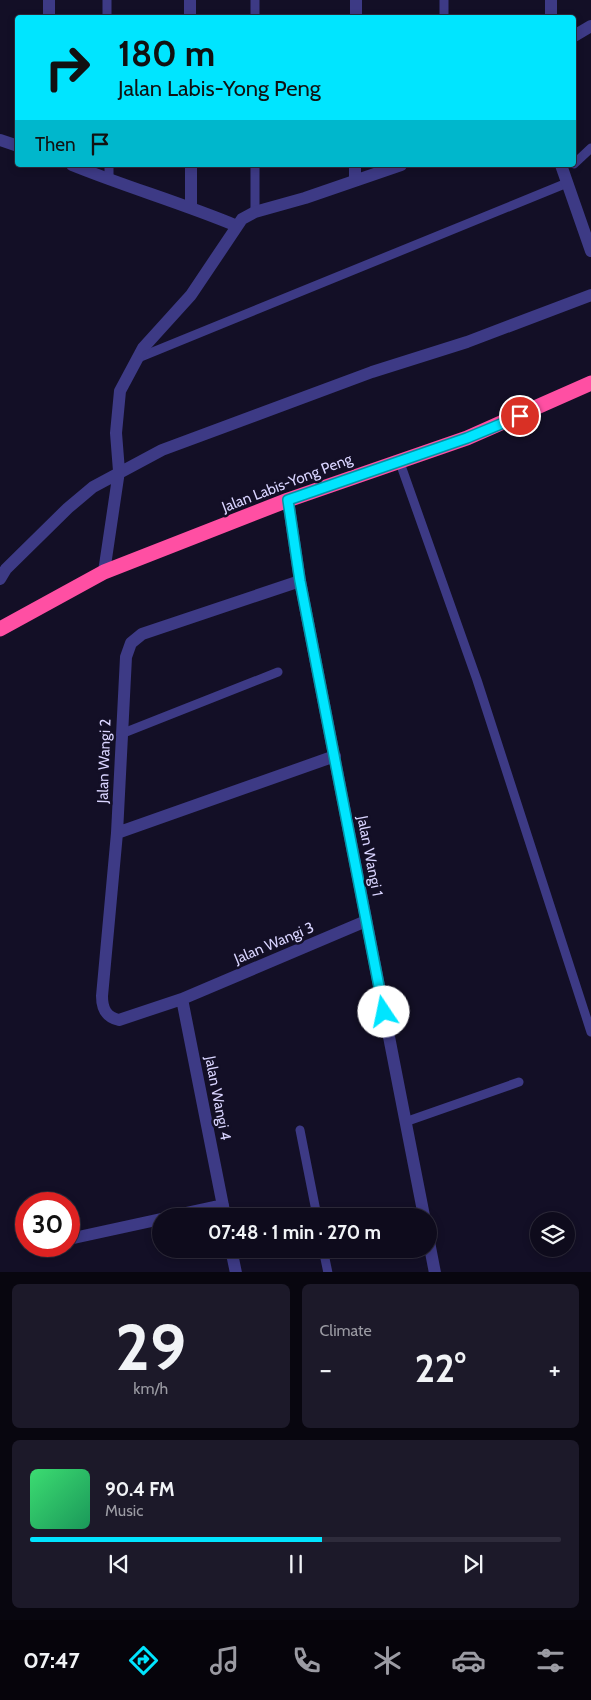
<!DOCTYPE html>
<meta charset="utf-8">
<style>
:root{--surface:#0e0b1c;--page:#1c1929;--text:#f1f3f6;--muted:#9b9ba3;--line:#2e2b3b;--accent:#00e5ff}
body{margin:0;font-family:Cabin,sans-serif;background:var(--page);color:var(--text);height:100vh;display:flex;flex-direction:column;font-size:19px;white-space:nowrap}
*{box-sizing:border-box;margin:0}
p{font-size:16px;color:var(--muted)}
.icon{flex:none;width:28px;height:28px;fill:none;stroke:currentColor;stroke-width:2;stroke-linecap:round;stroke-linejoin:round}
.map{position:relative;height:1272px;overflow:hidden}
.side{display:flex;flex-direction:column;gap:12px;padding:12px;background:#08060f;flex:1}
.side>*{flex:none}
.top-card{position:absolute;left:15px;top:15px;width:561px;height:152px;border-radius:5px;box-shadow:0 2px 8px #0003,0 0 0 1px var(--line);background:#00e5ff;color:#111;overflow:hidden}
.controls{position:absolute;left:530px;top:1212px;display:grid;gap:10px}
.controls a{display:grid;place-items:center;width:45px;height:45px;border-radius:50%;background:var(--surface);box-shadow:0 2px 8px #0003,0 0 0 1px var(--line);font-size:25px}
.speed{position:absolute;left:15px;top:1192px;display:flex;gap:10px;font-size:25px;font-weight:700;text-align:center}
.speed>*{display:grid;place-content:center;width:65px;height:65px;border-radius:50%;background:var(--surface);box-shadow:0 2px 8px #0003,0 0 0 1px var(--line);line-height:1}
.speed .limit{border:8px solid #d22;background:#fff;color:#111}
.pin{position:absolute;display:grid;place-items:center;width:42px;height:42px;color:#fff;margin:-21px;border:2px solid #fff;border-radius:50%;box-shadow:0 1px 5px #0007}
.me{position:absolute;width:55px;margin:-28px;rotate:349deg;stroke-linejoin:round;filter:drop-shadow(0 0 4px #0008)}
.turn{display:flex;align-items:center;gap:18px;height:105px;padding:0 20px;font-size:22px}
.turn .icon{width:65px;height:65px;stroke-width:2.5}
.turn b{display:block;font-size:35px;line-height:42px}
.then{display:flex;align-items:center;height:48px;padding:0 20px;background:#0003;gap:10px;font-size:19px}
.big{font-size:38px;font-weight:700;line-height:1.1}
.side .tile{flex:1;display:flex;flex-direction:column;justify-content:center;gap:8px;min-width:0;padding:0 18px;border-radius:8px;background:var(--page)}
.side .dial{align-items:center;gap:0}
.dial b{font-size:65px;line-height:1}
.song{display:flex;align-items:center;gap:15px}
.cover{width:60px;height:60px;border-radius:8px;background:linear-gradient(135deg,hsl(140 70% 55%),hsl(150 70% 35%))}
.played{height:5px;border-radius:2px;background:linear-gradient(90deg,var(--accent) 55%,var(--line) 55%)}
.keys{display:flex;justify-content:space-around;direction:ltr}
.heat{display:flex;justify-content:space-between;align-items:center;font-size:28px;direction:ltr}
.side .tiles{flex:1;display:grid;gap:12px;grid-template-columns:1fr 1fr}
.tile:last-child{grid-column:span 2}
.trip{position:absolute;left:152px;top:1208px;width:285px;height:50px;border-radius:25px;background:var(--surface);box-shadow:0 2px 8px #0003,0 0 0 1px var(--line);font-weight:700;line-height:50px;text-align:center}
.tab-bar{display:flex;height:80px;justify-content:space-around;align-items:center;background:#06040b;color:var(--muted)}
.tab-bar .icon{width:35px;height:35px}
.tab-bar .current{color:var(--accent)}
.tab-bar b{font-size:22px;color:var(--text)}
.map>svg:first-child{display:block}
.lines{fill:none;stroke-linecap:round;stroke-linejoin:round}
.lane{stroke:#3d3a85;stroke-width:9}
.street{stroke:#3d3a85;stroke-width:12}
.highway{stroke:#ff4fa3;stroke-width:15}
.route-casing{stroke:#0095a6;stroke-width:12}
.route{stroke:#00e5ff;stroke-width:9}
.labels{text-anchor:middle;stroke-width:5;stroke-linejoin:round;paint-order:stroke}
.street-label{font-size:15px;fill:#d9d4ff;stroke:#130f26}
</style>
<div class="map">
<svg width="591" height="1273" viewBox="0 0 591 1273">
<rect width="100%" height="100%" fill="#130f26"/>
<g class="lines">
<path class="lane" d="M107 0V18
M444 0V18
M255 18V0
M574 164 591 148
M109 165V180
M255 212V165
M138 358 567 183
M399 460 477 680 591 1032
M121 734 278 672
M405 1122 519 1082
M300 1130 317 1216
M323 1249 328 1273"/>
<path class="street" d="M190 0V18
M551 0V18
M49 18V0
M356 18V0
M574 36 591 26
M0 140 18 146
M72 165C126 187 182 203 237 226
M191 165V207
M561 165 591 251
M355 180V165
M288 500 300 581 424 1216
M104 572 119 471 116 433 120 391 143 348 191 295 242 219 255 212 305 198 401 165
M0 579 6 569 68 508 93 487 162 450 372 372 467 342 591 295
M300 581 142 634 131 643 126 657 117 833 335 756
M117 833 102 996C102 1009 106 1017 119 1020L182 999
M172 1216 223 1205
M225 1216 182 999 366 921
M69 1239 161 1219
M429 1242 435 1273
M231 1249 236 1273"/>
<path class="highway" d="M0 629 104 572 288 500 467 438 591 383"/>
</g>
<g class="lines">
<defs>
<path id="route" d="M384 1012 300 581 288 500 467 438 520 416"/>
</defs>
<use href="#route" class="route-casing"/>
<use href="#route" class="route"/>
</g>
<g class="labels">
<g class="street-label">
<text transform="translate(287 483) rotate(-21)" y="5">Jalan Labis-Yong Peng</text>
<text transform="translate(104 761) rotate(-88)" y="5">Jalan Wangi 2</text>
<text transform="translate(370 856) rotate(79)" y="5">Jalan Wangi 1</text>
<text transform="translate(274 943) rotate(-23)" y="5">Jalan Wangi 3</text>
<text transform="translate(218 1098) rotate(79)" y="5">Jalan Wangi 4</text>
</g>
</g>
</svg>
<div class="controls">
<a><svg class="icon" aria-label="layers" viewBox="0 0 24 24"><path d="M12 4l9 5-9 5-9-5zM3 14l9 5 9-5"/></svg></a>
</div>
<div class="speed"><div class="limit">30</div></div>
<div class="pin" style="left:520px;top:416px;background:#d93025"><svg class="icon" aria-label="arrive" viewBox="0 0 24 24"><path d="M6 21V4h12l-3 4 3 4H6"/></svg></div>
<svg class="me" style="left:384px;top:1012px" viewBox="-20 -20 40 40"><circle r="19" fill="#fff"/><path d="M0-13L10 11 0 6-10 11z" fill="#00e5ff"/></svg>
<div class="trip">07:48 · 1 min · 270 m</div>
<div class="top-card">
<div class="turn"><svg class="icon" aria-label="right" viewBox="0 0 24 24"><path d="M7 20v-9h11M14 6l5 5-5 5"/></svg><div><b>180 m</b>Jalan Labis-Yong Peng</div></div>
<div class="then">Then<svg class="icon" aria-label="arrive" viewBox="0 0 24 24"><path d="M6 21V4h12l-3 4 3 4H6"/></svg></div>
</div>
</div>
<section class="side">
<div class="tiles">
<div class="tile dial"><b>29</b><p>km/h</p></div>
<div class="tile"><p>Climate</p>
<div class="heat"><a>−</a><b class="big">22°</b><a>+</a></div>
</div>
<div class="tile">
<div class="song"><i class="cover"></i><div><b>90.4 FM</b><p>Music</p></div></div>
<div class="played"></div>
<div class="keys"><svg class="icon" aria-label="previous" viewBox="0 0 24 24"><path d="M18 5L8 12l10 7zM5 5v14"/></svg><svg class="icon" aria-label="pause" viewBox="0 0 24 24"><path d="M8 5v14M16 5v14"/></svg><svg class="icon" aria-label="next" viewBox="0 0 24 24"><path d="M6 5l10 7-10 7zM19 5v14"/></svg></div>
</div>
</div>
</section>
<nav class="tab-bar">
<b>07:47</b>
<svg class="icon current" aria-label="directions" viewBox="0 0 24 24"><path d="M12 3l9 9-9 9-9-9zM9 14v-3h6M13 9l2 2-2 2"/></svg>
<svg class="icon" aria-label="music" viewBox="0 0 24 24"><path d="M9 18V5l10-2v13"/><circle cx="6" cy="18" r="3"/><circle cx="16" cy="16" r="3"/></svg>
<svg class="icon" aria-label="phone" viewBox="0 0 24 24"><path d="M5 4h4l2 5-3 2q2 4 5 5l2-3 5 2v4C11 20 4 13 5 4z"/></svg>
<svg class="icon" aria-label="climate" viewBox="0 0 24 24"><path d="M12 3v18M4 7l16 10M4 17L20 7"/></svg>
<svg class="icon" aria-label="car" viewBox="0 0 24 24"><path d="M5 17H2v-5l4-1 3-4h7l3 4 3 1v5h-3M9 17h6M6 11h13"/><circle cx="7" cy="17" r="2"/><circle cx="17" cy="17" r="2"/></svg>
<svg class="icon" aria-label="filters" viewBox="0 0 24 24"><path d="M4 7h16M4 17h16"/><circle cx="9" cy="7" r="2"/><circle cx="15" cy="17" r="2"/></svg>
</nav>
